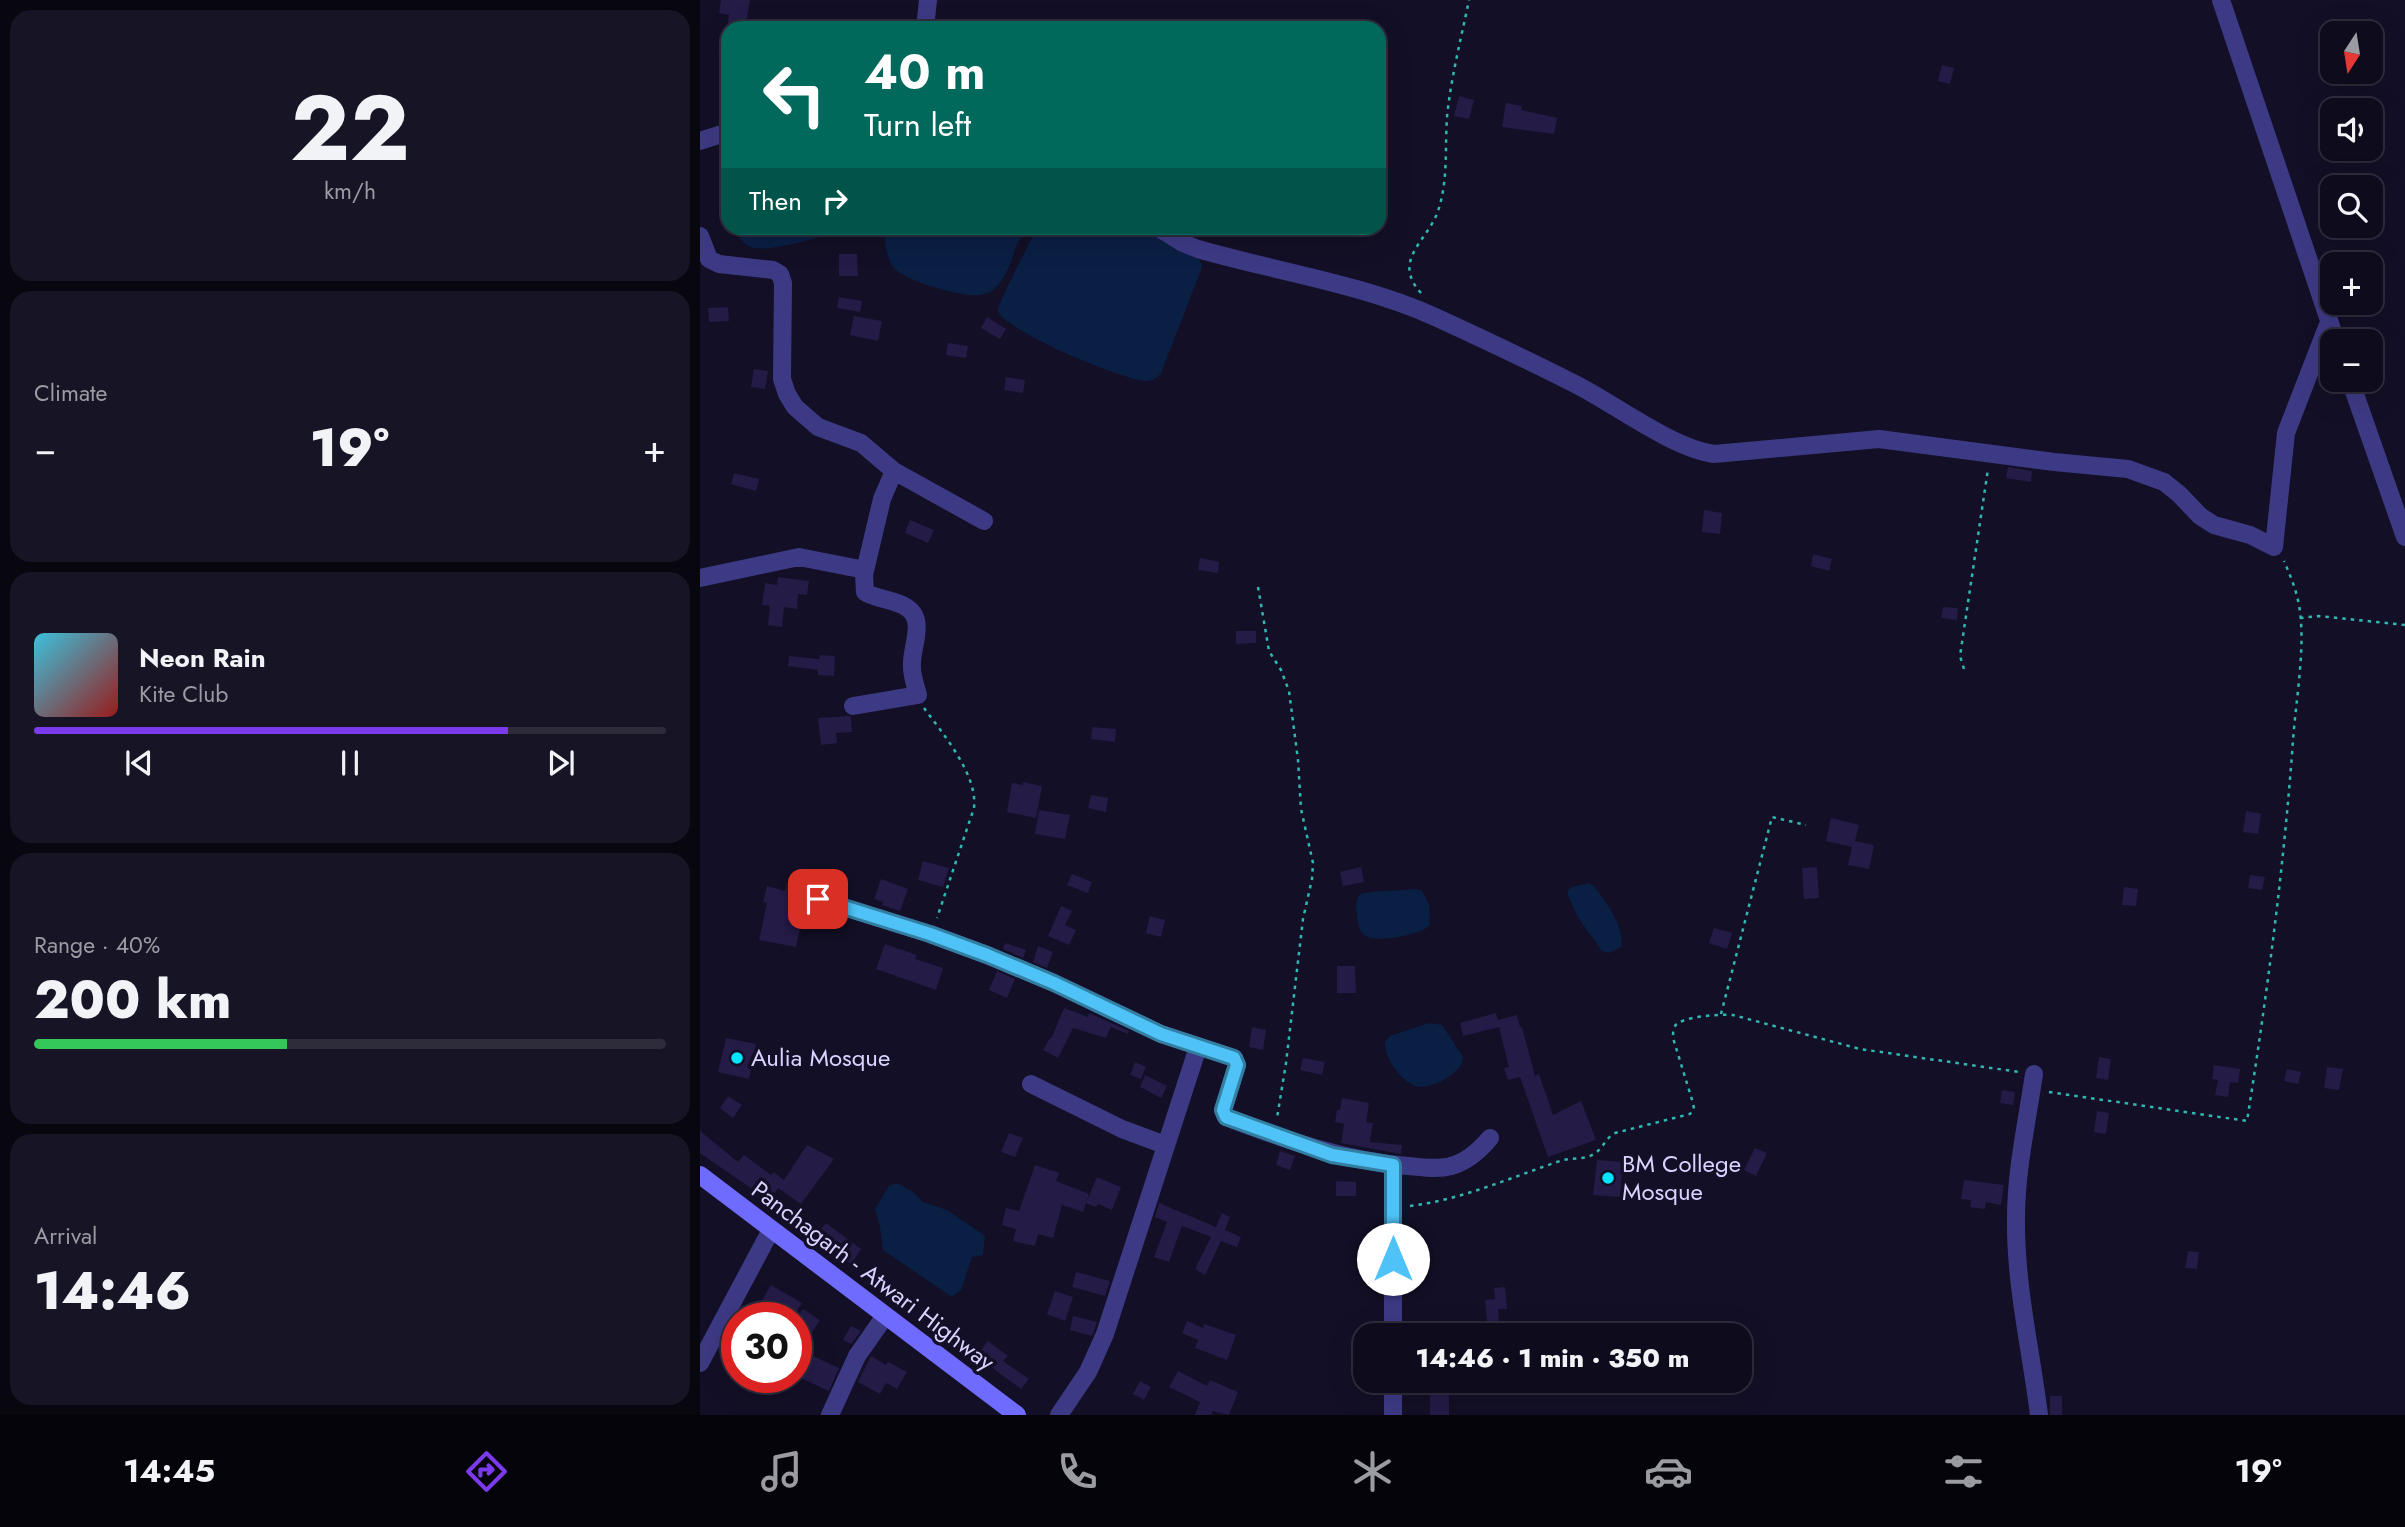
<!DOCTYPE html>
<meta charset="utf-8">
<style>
:root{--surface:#0e0b1c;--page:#171425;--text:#f1f3f6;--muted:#9b9ba3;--line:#2e2b3b;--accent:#7c3aed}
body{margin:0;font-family:Jost,sans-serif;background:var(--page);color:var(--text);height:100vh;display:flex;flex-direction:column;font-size:26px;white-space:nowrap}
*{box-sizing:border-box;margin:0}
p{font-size:23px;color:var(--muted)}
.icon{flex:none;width:38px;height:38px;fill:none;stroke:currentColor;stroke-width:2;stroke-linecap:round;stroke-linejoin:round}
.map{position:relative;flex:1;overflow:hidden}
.side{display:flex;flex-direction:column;gap:10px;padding:10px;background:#08060f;width:700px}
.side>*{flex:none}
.guide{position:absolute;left:21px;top:21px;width:665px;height:214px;border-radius:21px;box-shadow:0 7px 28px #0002,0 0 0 2px var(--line);background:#00695c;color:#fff;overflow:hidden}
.needle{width:46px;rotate:192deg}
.tools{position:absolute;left:1620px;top:21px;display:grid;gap:14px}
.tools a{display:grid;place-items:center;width:63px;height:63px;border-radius:14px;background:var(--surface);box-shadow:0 7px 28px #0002,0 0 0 2px var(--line);font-size:35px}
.speed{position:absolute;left:21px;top:1302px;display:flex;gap:14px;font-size:35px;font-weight:700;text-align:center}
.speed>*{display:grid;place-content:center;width:91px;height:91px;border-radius:50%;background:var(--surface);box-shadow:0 7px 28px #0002,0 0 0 2px var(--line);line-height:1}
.speed .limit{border:10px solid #d22;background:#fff;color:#111}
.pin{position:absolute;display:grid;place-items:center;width:60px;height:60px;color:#fff;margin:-30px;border-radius:14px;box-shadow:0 4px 10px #0006}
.me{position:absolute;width:77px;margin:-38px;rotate:0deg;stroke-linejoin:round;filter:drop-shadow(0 0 5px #0008)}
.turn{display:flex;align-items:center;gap:24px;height:147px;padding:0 28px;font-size:32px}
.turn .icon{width:91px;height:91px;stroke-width:2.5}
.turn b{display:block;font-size:49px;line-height:60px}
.then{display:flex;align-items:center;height:66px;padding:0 28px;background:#0003;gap:14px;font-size:26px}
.big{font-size:52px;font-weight:800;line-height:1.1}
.side .tile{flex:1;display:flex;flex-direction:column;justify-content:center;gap:10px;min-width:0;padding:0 24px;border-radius:21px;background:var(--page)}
.side .dial{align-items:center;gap:0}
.dial b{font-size:91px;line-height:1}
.song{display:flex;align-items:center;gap:21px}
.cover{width:84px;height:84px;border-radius:10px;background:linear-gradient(135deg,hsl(190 70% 55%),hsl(0 70% 35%))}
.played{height:7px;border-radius:4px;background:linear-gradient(90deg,var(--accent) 75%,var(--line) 75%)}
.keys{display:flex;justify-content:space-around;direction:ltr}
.heat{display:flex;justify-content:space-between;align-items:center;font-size:38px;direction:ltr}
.charge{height:10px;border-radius:5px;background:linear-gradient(90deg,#34c759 40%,var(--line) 0)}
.trip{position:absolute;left:653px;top:1323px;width:399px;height:70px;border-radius:21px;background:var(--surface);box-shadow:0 7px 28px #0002,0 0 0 2px var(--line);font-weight:800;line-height:70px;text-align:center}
.tab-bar{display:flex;height:112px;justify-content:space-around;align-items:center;background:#06040b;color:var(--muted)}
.tab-bar .icon{width:49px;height:49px}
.tab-bar .current{color:var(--accent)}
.tab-bar b{font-size:32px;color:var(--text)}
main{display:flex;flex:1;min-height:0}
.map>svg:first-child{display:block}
.water{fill:#0a1f44}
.building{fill:#241b47}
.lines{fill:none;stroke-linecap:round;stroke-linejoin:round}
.path{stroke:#2fb8b0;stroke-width:2.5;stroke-dasharray:3.5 5;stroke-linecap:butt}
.street{stroke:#3d3a85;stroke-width:18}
.secondary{stroke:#6f6bff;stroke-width:18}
.route-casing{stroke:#337fa1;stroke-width:18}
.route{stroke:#4fc3f7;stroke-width:12}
.poi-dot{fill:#00e5ff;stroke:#130f26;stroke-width:2.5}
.labels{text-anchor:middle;stroke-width:7;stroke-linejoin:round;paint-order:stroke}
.poi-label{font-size:24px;fill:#d9d4ff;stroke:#130f26;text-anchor:start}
.street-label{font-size:24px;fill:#d9d4ff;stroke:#130f26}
</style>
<main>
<section class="side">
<div class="tile dial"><b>22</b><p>km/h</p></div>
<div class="tile"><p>Climate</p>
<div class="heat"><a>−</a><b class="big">19°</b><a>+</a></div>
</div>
<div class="tile">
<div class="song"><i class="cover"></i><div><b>Neon Rain</b><p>Kite Club</p></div></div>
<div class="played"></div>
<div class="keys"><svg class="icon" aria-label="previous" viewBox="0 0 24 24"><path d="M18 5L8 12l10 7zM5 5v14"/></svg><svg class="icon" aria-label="pause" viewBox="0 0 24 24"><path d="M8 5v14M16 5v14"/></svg><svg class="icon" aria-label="next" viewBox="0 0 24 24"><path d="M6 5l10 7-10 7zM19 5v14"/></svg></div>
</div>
<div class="tile"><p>Range · 40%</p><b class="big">200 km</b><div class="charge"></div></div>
<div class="tile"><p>Arrival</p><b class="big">14:46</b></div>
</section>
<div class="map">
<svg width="1705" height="1415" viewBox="0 0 1705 1415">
<rect width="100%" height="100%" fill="#130f26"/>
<path class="water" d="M36 228H151C129 233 67 256 48 246 41 242 38 235 36 228Z
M184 228H327C323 234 319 240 316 247 311 261 306 280 293 290 288 294 279 296 272 295 257 295 204 280 195 269 185 257 185 242 184 228Z
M337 228H446L464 242 498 258 502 264 501 270 461 373C458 377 454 380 448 381 428 383 302 329 298 311 297 305 332 238 337 228Z
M889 883 894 886C906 903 925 926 921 947L909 953 902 951 879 919 868 896V890L872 887Z
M716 889 722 891 729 904 730 925C722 935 676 943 666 936 659 932 658 923 657 916 656 908 655 901 660 894 679 890 697 891 716 889Z
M729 1023 742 1025 763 1057C763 1072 735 1087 721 1087 704 1087 683 1057 685 1042L690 1036Z
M197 1183 213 1192 223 1202 247 1210 285 1236 283 1255 272 1257 261 1290 252 1297 183 1250 180 1227 175 1209 189 1186Z"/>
<path class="building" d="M21 0H50L45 28H27L29 15 19 13Z
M1242 65 1254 68 1250 84 1238 81Z
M759 96 774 100 769 119 754 116Z
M806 103 822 106 821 110 857 118 854 134 802 127Z
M139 254H157L158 276H139Z
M139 297 162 301 160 312 137 308Z
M28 307 29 321 9 322 8 308Z
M154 316 182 321 178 341 150 335Z
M287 317 306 329 300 339 281 328Z
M248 343 268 346 266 358 246 355Z
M54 369 68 371 65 389 51 387Z
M306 377 325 380 323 393 304 390Z
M1308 467 1332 471 1331 482 1306 478Z
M34 473 59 479 56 491 31 484Z
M1004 510 1022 513 1020 534 1002 532Z
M210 520 234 530 228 543 205 533Z
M1113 554 1132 559 1129 571 1111 566Z
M500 558 519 562 518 573 498 570Z
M78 577 109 581 107 595 98 594 97 609 84 607 82 627 68 625 70 606 62 605 65 583 77 585Z
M1243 607 1258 608 1257 620 1241 618Z
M536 631H556V643L536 644Z
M120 655 135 656 134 676 118 675V670L88 666 89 656 119 659Z
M148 716 151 717 152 732 136 733 137 743 121 745 118 718Z
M392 727 416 729 415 742 391 739Z
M323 782 342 786 336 818 307 812 312 783 323 785Z
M391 795 408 798 406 812 388 808Z
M339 810 370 815 365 839 335 834Z
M1546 811 1561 814 1558 834 1543 832Z
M1131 818 1159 825 1155 841 1174 845 1169 869 1148 865 1152 847 1126 841Z
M223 861 249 868 243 887 218 880Z
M661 867 664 882 643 886 640 872Z
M1117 867 1119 898 1104 899 1102 868Z
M372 874 392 882 388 893 367 885Z
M1550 875 1565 877 1562 890 1548 888Z
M181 879 208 889 200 911 182 905 183 902 174 899Z
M87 883 101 886 92 922 101 924 96 947 59 940 67 903 63 902 67 886 85 891Z
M1424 887 1438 889 1436 906 1422 905Z
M361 906 372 911 365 925 376 930 369 945 348 936Z
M450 916 465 920 461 937 446 933Z
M1014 928 1032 933 1027 949 1009 943Z
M305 943 326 950 323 958 303 949Z
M185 944 217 955 215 959 243 968 236 990 176 969Z
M338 946 353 952 347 968 333 962Z
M637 966H655L656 993H637Z
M297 971 315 979 307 998 289 990Z
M364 1008 388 1017 389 1013 429 1031 428 1034 411 1027 406 1038 373 1028 358 1058 343 1050 350 1038 351 1039Z
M796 1013 798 1020 817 1015 820 1027H822L835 1076 839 1074 853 1115 881 1101 896 1140 848 1157 820 1077 808 1080 804 1068 809 1067 799 1027 763 1036 760 1023Z
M552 1027 566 1030 563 1050 549 1047Z
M26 1038 56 1044 49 1079 18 1072Z
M1399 1057 1411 1059 1408 1080 1396 1078Z
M603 1058 625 1062 622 1075 600 1070Z
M435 1062 446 1067 441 1079 430 1075Z
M1514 1065 1540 1069 1538 1083 1530 1082 1528 1097 1515 1095 1518 1080 1512 1079Z
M1627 1067 1643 1069 1639 1090 1624 1088Z
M1587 1069 1601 1072 1598 1084 1584 1081Z
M445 1075 467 1086 461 1098 440 1087Z
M1302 1090 1315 1092 1313 1105 1300 1103Z
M28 1096 42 1105 33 1118 20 1108Z
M642 1098 669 1103 666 1122 673 1123 670 1142 702 1145 701 1154 641 1143 644 1124 635 1122 637 1110H640Z
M1397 1111 1409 1113 1406 1134 1394 1132Z
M0 1131 38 1162 44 1155 71 1175 74 1172 84 1180 107 1145 134 1159 101 1204 78 1188 69 1201 0 1153Z
M309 1133 323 1138 315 1157 301 1152Z
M1055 1148 1067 1153 1056 1176 1044 1170Z
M580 1151 595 1156 590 1170 576 1165Z
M897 1160 923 1162 920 1197 893 1195Z
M335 1165 359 1173 356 1181 389 1194 383 1212 362 1205 353 1238 338 1234 335 1246 313 1241 316 1229 302 1225 306 1208 319 1211Z
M397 1177 421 1187 412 1210 398 1204 396 1207 386 1203Z
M1264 1180 1304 1185 1301 1205 1286 1202 1285 1209 1270 1207 1271 1200 1261 1199Z
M636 1181 656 1182V1196H636Z
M459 1203 516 1227 522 1213 530 1217 525 1230 541 1237 537 1247 521 1241 505 1275 495 1269 511 1237 482 1226 469 1262 454 1257 467 1222 455 1217Z
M126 1223 161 1249 151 1264 115 1237Z
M1488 1251 1499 1252 1497 1269 1485 1268Z
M376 1272 410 1281 405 1296 372 1287Z
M71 1285 102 1303 95 1314 76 1303 72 1309 61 1302Z
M805 1287 807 1309H798L800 1335H788L785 1300 795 1299 794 1288Z
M355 1291 373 1297 365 1321 347 1314Z
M103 1309 120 1320 100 1350 139 1368 129 1391 96 1376V1319Z
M373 1316 397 1322 392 1336 370 1330Z
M487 1321 503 1328 504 1324 536 1335 527 1360 495 1348 498 1340 482 1333Z
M151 1326 161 1331 151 1344 143 1340Z
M288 1341 308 1356 303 1361 329 1379 321 1389 276 1356Z
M171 1356 186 1365 188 1362 207 1372 197 1389 186 1383 180 1394 158 1382Z
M478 1371 507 1386 510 1380 538 1392 529 1415 513 1411 511 1415H495L500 1402 469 1387Z
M440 1381 451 1387 444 1400 433 1394Z
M730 1384H749V1415H730Z
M1350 1396H1362V1415H1350Z"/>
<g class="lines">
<path class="path" d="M721 293C690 259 730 240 739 208 748 179 745 146 747 117 751 77 761 39 769 0
M558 587 569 651 581 670 589 691 598 760 601 809 613 863 612 879 603 919 586 1063 577 1118
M1600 618 1619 616 1705 625
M1264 669 1260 656 1288 469
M224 708C243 734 278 775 274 808L237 918
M1021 1014 1072 817 1106 825
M1349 1092 1547 1121C1567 995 1584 867 1593 740 1596 700 1605 650 1600 612 1598 594 1591 577 1584 561
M710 1206C764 1199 809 1178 860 1161 871 1157 883 1160 892 1155 903 1150 905 1138 915 1133L990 1114 994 1109 993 1103 973 1038C973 1034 973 1029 975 1026 981 1016 1022 1014 1033 1015L1160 1049 1319 1072"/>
<path class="street" d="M1521 0 1636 341
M225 28 228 0
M0 141 28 132
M459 228 483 243 498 249C574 271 662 284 733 316 781 338 830 361 877 385 916 405 972 448 1014 454L1179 439 1354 462 1428 469 1464 482 1479 494 1500 516 1514 525 1550 535 1574 547 1586 433 1629 322
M0 236 9 259 19 264 73 270 80 274 83 283 82 379 87 394 95 407 118 427 161 443 194 471 284 521
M1650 380 1705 537
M0 578 99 557 165 570
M153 706 218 695C215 684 211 674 212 663 212 645 226 619 206 607 194 599 178 600 165 592L164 575 182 499 194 471
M118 899 230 934 287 955 354 983 461 1034 534 1058 537 1065 523 1110 526 1117C586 1140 644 1161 708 1166 722 1167 737 1170 751 1166 766 1162 780 1150 790 1138
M1334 1074C1327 1122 1316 1170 1316 1218 1315 1284 1331 1350 1339 1415
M331 1084 422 1129 465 1145
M693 1165V1335
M0 1363 71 1230
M693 1381V1415
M130 1415 157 1356 185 1316
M359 1415 388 1372 405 1334 498 1047"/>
<path class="secondary" d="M0 1175 317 1415"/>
</g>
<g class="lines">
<defs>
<path id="route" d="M118 899 230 934 287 955 354 983 461 1034 534 1058 537 1065 523 1110 526 1117 632 1155 693 1165V1259"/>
</defs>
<use href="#route" class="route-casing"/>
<use href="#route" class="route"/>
</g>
<g class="poi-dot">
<circle cx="37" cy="1058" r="7"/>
<circle cx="908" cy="1178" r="7"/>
</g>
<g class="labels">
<g class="poi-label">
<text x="51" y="1066">Aulia Mosque</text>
<text x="922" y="1172">BM College<tspan x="922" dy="28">Mosque</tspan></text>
</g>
<g class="street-label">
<text transform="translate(173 1276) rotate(37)" y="8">Panchagarh - Atwari Highway</text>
</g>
</g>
</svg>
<div class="tools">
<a><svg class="needle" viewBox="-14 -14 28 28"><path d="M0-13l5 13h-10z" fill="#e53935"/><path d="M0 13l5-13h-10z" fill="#9b9ba3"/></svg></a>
<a><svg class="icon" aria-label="sound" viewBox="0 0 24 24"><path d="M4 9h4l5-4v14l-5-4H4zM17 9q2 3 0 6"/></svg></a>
<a><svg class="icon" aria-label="search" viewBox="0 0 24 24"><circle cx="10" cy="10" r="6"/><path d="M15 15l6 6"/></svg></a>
<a>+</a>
<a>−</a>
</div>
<div class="speed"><div class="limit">30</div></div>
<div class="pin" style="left:118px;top:899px;background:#d93025"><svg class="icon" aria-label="arrive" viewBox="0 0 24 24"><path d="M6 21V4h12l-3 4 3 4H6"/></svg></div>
<svg class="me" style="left:693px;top:1259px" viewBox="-20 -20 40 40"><circle r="19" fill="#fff"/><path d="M0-13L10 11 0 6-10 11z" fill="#4fc3f7"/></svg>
<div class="trip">14:46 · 1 min · 350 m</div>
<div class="guide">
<div class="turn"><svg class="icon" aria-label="left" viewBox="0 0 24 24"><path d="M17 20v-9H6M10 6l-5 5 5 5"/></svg><div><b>40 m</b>Turn left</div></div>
<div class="then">Then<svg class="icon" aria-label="right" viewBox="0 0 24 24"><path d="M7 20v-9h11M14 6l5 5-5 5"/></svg></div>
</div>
</div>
</main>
<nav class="tab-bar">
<b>14:45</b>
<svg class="icon current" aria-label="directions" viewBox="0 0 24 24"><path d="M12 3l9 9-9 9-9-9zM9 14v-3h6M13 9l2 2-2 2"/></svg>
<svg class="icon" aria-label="music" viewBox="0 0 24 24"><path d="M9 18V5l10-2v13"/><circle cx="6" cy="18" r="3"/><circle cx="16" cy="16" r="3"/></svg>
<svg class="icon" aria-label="phone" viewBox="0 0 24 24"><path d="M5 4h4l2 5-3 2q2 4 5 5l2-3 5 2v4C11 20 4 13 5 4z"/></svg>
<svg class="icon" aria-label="climate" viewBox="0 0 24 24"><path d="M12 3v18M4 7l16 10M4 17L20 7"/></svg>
<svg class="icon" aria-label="car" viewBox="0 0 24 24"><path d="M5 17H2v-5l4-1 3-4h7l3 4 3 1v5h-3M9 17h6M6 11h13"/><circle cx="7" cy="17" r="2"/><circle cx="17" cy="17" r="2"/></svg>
<svg class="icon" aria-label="filters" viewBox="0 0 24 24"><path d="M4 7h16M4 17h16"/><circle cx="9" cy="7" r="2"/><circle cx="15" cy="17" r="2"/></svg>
<b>19°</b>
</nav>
